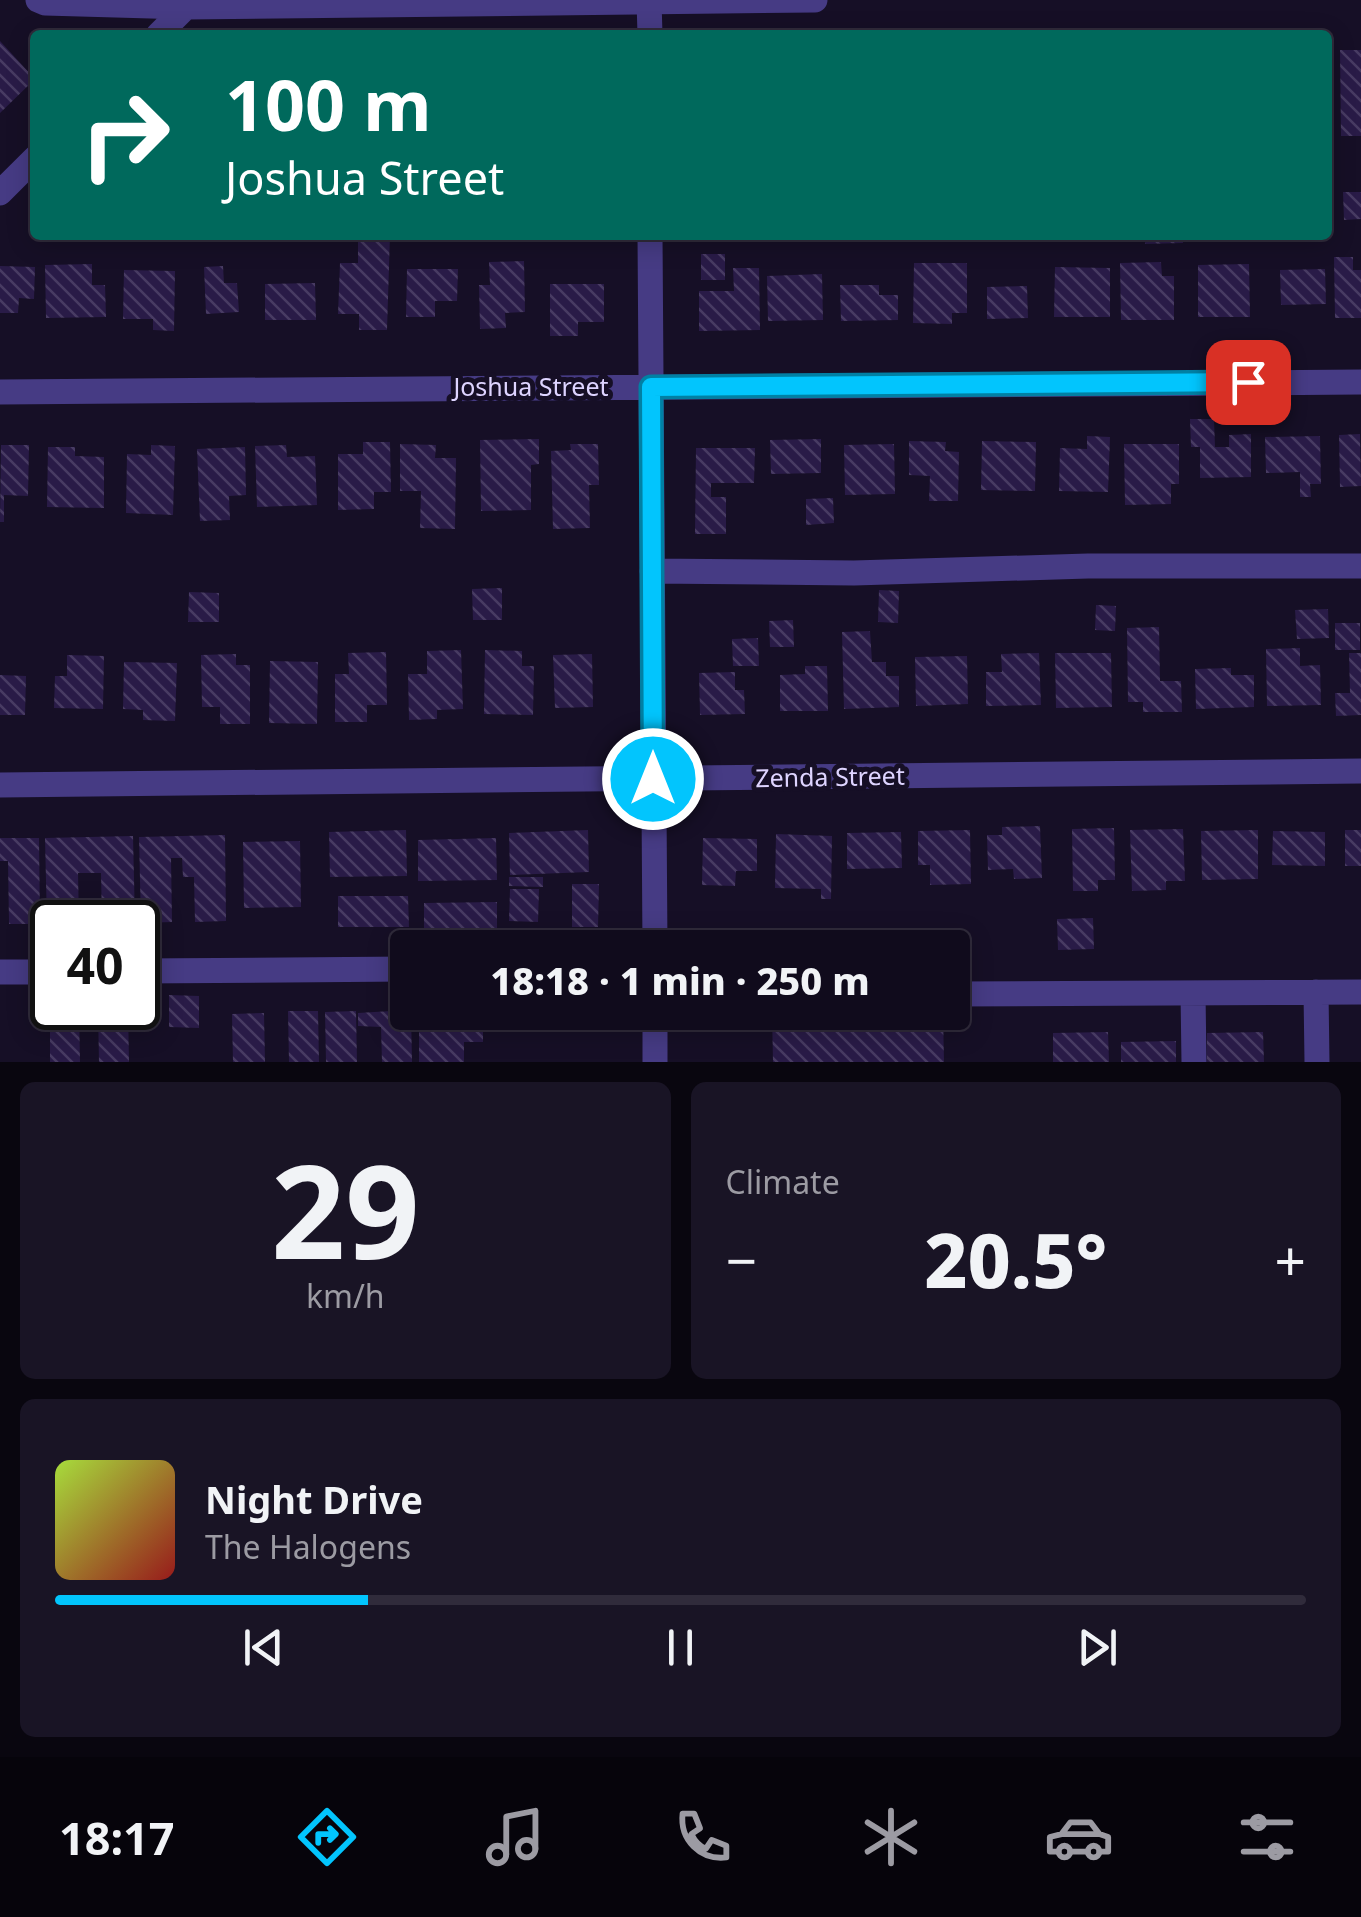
<!DOCTYPE html>
<meta charset="utf-8">
<style>
:root{--surface:#100b1c;--page:#191425;--text:#f1f3f6;--muted:#9c9ba3;--line:#302b3b;--accent:#02c5fd}
body{margin:0;font-family:"Noto Sans",sans-serif;background:var(--page);color:var(--text);height:100vh;display:flex;flex-direction:column;font-size:38px;white-space:nowrap}
*{box-sizing:border-box;margin:0}
p{font-size:32px;color:var(--muted)}
.icon{flex:none;width:55px;height:55px;fill:none;stroke:currentColor;stroke-width:2;stroke-linecap:round;stroke-linejoin:round}
.map{position:relative;height:1062px;overflow:hidden}
.details{display:flex;flex-direction:column;gap:20px;padding:20px;background:#09060f;flex:1}
.details>*{flex:none}
.hud{position:absolute;left:30px;top:30px;width:1302px;height:210px;border-radius:10px;box-shadow:0 5px 25px #0003,0 0 0 2px var(--line);background:#00695c;color:#fff;overflow:hidden}
.speed{position:absolute;left:30px;top:900px;display:flex;gap:20px;font-size:50px;font-weight:700;text-align:center}
.speed>*{display:grid;place-content:center;width:130px;height:130px;border-radius:50%;background:var(--surface);box-shadow:0 5px 25px #0003,0 0 0 2px var(--line);line-height:1}
.speed .limit{border:5px solid #111;border-radius:15px;background:#fff;color:#111}
.pin{position:absolute;display:grid;place-items:center;width:85px;height:85px;color:#fff;margin:-42px;border-radius:20px;box-shadow:0 5px 15px #0006}
.me{position:absolute;width:110px;margin:-55px;rotate:0deg;stroke-linejoin:round;filter:drop-shadow(0 0 8px #0008)}
.turn{display:flex;align-items:center;gap:35px;height:210px;padding:0 30px;font-size:45px}
.turn .icon{width:130px;height:130px;stroke-width:2.5}
.turn b{display:block;font-size:70px;line-height:85px}
.big{font-size:75px;font-weight:800;line-height:1.1}
.details .widget{flex:1;display:flex;flex-direction:column;justify-content:center;gap:15px;min-width:0;padding:0 35px;border-radius:15px;background:var(--page)}
.details .dial{align-items:center;gap:0}
.dial b{font-size:130px;line-height:1}
.song{display:flex;align-items:center;gap:30px}
.cover{width:120px;height:120px;border-radius:15px;background:linear-gradient(135deg,hsl(80 70% 55%),hsl(0 70% 35%))}
.played{height:10px;border-radius:5px;background:linear-gradient(90deg,var(--accent) 25%,var(--line) 25%)}
.keys{display:flex;justify-content:space-around;direction:ltr}
.heat{display:flex;justify-content:space-between;align-items:center;font-size:55px;direction:ltr}
.details .tiles{flex:1;display:grid;gap:20px;grid-template-columns:1fr 1fr}
.widget:last-child{grid-column:span 2}
.trip{position:absolute;left:390px;top:930px;width:580px;height:100px;border-radius:10px;background:var(--surface);box-shadow:0 5px 25px #0003,0 0 0 2px var(--line);font-weight:800;line-height:100px;text-align:center}
.tabs{display:flex;height:160px;justify-content:space-around;align-items:center;background:#06040b;color:var(--muted)}
.tabs .icon{width:70px;height:70px}
.tabs .selected{color:var(--accent)}
.tabs b{font-size:45px;color:var(--text)}
.map>svg:first-child{display:block}
.building{fill:url(#building-back-hatch)}
.lines{fill:none;stroke-linecap:round;stroke-linejoin:round}
.minor{stroke:#463b84;stroke-width:25}
.route-casing{stroke:#0180a4;stroke-width:25}
.route{stroke:#02c5fd;stroke-width:18}
.labels{text-anchor:middle;stroke-width:10;stroke-linejoin:round;paint-order:stroke}
.street-label{font-size:25px;fill:#ded4ff;stroke:#160f26}
</style>
<div class="map">
<svg width="1361" height="1062" viewBox="0 0 1361 1062">
<defs>
<pattern id="building-back-hatch" width="6" height="6" patternUnits="userSpaceOnUse" patternTransform="scale(2.5)"><rect width="6" height="6" fill="#291b47"/><path d="M-1 5l2 2M0 0l6 6M5-1l2 2" fill="none" stroke="#483b63"/></pattern>
</defs>
<rect width="100%" height="100%" fill="#160f26"/>
<path class="building" d="M0 41 35 79 0 113Z
M1340 50H1361V136H1341Z
M1343 192H1361V219L1344 220Z
M358 235H390L387 330H359V314H338L340 263H358Z
M1145 235H1183V243L1145 244Z
M701 254H725V280H701Z
M1334 257H1353V270H1361V318H1335Z
M524 261 525 312 505 313 506 328 480 329 479 285H490L489 262Z
M1161 262 1162 276H1174V320H1121L1120 263Z
M914 263H967V313H952V324L913 323Z
M92 264V285H105L106 317 46 318 45 265Z
M1249 264 1250 317H1198V265Z
M0 266 35 267 34 299 19 298 18 313H0Z
M223 266 224 283H237L239 312 206 314 204 267Z
M1055 267 1110 268V317H1054Z
M733 268H759L760 330 699 331V291H734Z
M407 269H458L457 301H435V317H406Z
M1325 269 1326 304 1281 305 1280 270Z
M124 270 175 271 174 331 153 330V319H123Z
M822 274 823 320 768 321 767 276Z
M315 283 316 320H265V284Z
M550 284H604V322H578V336H550Z
M840 285H879V295H898V320L841 321Z
M1027 286 1028 318 987 319V287Z
M1190 419H1214L1215 447H1229V435L1251 434V477L1200 478V447H1191Z
M1360 434 1361 486 1340 487 1339 435Z
M1087 436 1110 437 1108 492 1059 491 1060 448 1087 449Z
M1320 436 1321 484H1310L1311 497H1300V472L1266 473 1265 437Z
M539 439V464L531 465V510L481 511 480 440Z
M821 439V473L771 474 770 440Z
M909 441 946 442 945 451 959 452 958 501H929L930 476 909 475Z
M982 441 1036 442 1035 491 981 490Z
M363 442H390L391 492H374V509L338 510V454H363Z
M400 444 436 445 435 458H456L455 529 420 528 421 491H400Z
M570 444H598L599 485H589L590 528 553 529 551 451 571 450Z
M894 444 895 494 845 495 844 445Z
M1124 444H1179V484H1171V504L1125 505Z
M1 445H29L28 496 4 495V522H0Z
M151 445 175 446 173 515 126 513 127 454 151 455Z
M286 445 287 457 315 456 317 505 257 507 255 446Z
M48 447H75V456L104 457V508L47 507Z
M245 447 246 495 229 496 230 520 200 521 197 449Z
M696 448H755L754 483H711V497H726V534H695Z
M833 498 834 523 806 525V499Z
M502 588V620H473L472 589Z
M879 590 899 591 898 623 878 622Z
M189 592 219 593V622H188Z
M1096 605 1116 606 1115 631 1095 630Z
M1328 609 1329 638 1297 639 1295 610Z
M793 620 794 647H770L769 621Z
M1335 623H1360V650H1335Z
M1159 627 1160 681H1181L1182 712H1143V702H1128L1127 628Z
M870 631 872 662H886V676H899V707L844 709 842 632Z
M758 638 759 666H733L732 639Z
M1300 648V666L1320 665 1321 705 1267 706 1266 649Z
M461 650 463 709 437 710V719L409 720 408 674H427V651Z
M485 650 522 651V666H534L533 715 484 714Z
M386 652 387 705H367V722H335V674H349L348 653Z
M1039 653 1041 705 986 706V672H1002L1001 654Z
M1055 653H1111L1112 707 1056 708Z
M1349 653H1361V715L1336 716 1335 693H1350Z
M236 654V665H250V724H220V707H202L201 655Z
M592 654 593 707 555 708 553 655Z
M67 655 104 656 103 709 54 708 55 676H67Z
M967 656 968 704 916 706 915 657Z
M270 661 318 662 317 724 269 723Z
M124 662 177 663 175 721 143 720V710L123 709Z
M805 666H827L828 711H780V675L805 674Z
M1231 668V675H1254V707L1196 709 1195 669Z
M735 672V690H744L745 714 700 715 699 673Z
M0 675 26 676 25 715H0Z
M1040 826 1042 878 1014 879 1013 869 988 870 987 835H1002V827Z
M1114 828 1115 880H1098V891H1073L1072 829Z
M1183 829 1185 881H1166V890L1132 891 1130 830Z
M406 830 407 876 330 877 329 832Z
M588 830 589 872 510 875 509 833Z
M970 830 971 884 930 885V865H918V831Z
M1258 830V879L1202 880 1201 831Z
M1345 830H1361V866H1345Z
M1273 831 1325 832V866L1272 865Z
M901 832 902 868 847 869V833Z
M776 834 832 836 831 899H821V889L775 888Z
M225 835 226 921 195 922 194 877H183L182 858H171L172 922 141 923 139 837Z
M133 836 135 921 102 922 101 873H78L79 922 47 924 45 838Z
M0 838H39L40 924H9L8 861H0Z
M496 838 497 880 418 881V840Z
M703 838 757 839V871H736L735 886 702 885Z
M300 841 301 907 244 908 243 842Z
M509 877H543V887L509 886Z
M572 884H599L598 927H572Z
M510 889H539L538 922 509 921Z
M338 896H408L409 927H338Z
M497 902V932L424 933V903Z
M1093 918 1094 949 1058 950 1057 919Z
M169 995 199 996V1028L169 1027Z
M50 1009H79L80 1062H50Z
M98 1009H128L129 1062H99Z
M408 1010 411 1012 412 1062H382L381 1027 358 1026V1013Z
M288 1011H318L319 1062H289Z
M356 1011 357 1062H326L325 1012Z
M419 1012H483V1042H464V1062H419Z
M772 1012H943L944 1062H773Z
M264 1013 265 1062H233L232 1014Z
M1108 1032 1109 1062H1053V1033Z
M1263 1032 1264 1062H1207V1033Z
M1176 1041V1062H1121V1042Z"/>
<g class="lines">
<path class="minor" d="M38 0 45 3 186 7 815 0
M649 0 650 35
M158 35 186 7
M0 193 35 158
M650 235 655 948
M0 392 1361 382
M652 571 854 573 1088 566H1361
M0 785 1361 771
M138 971 408 969
M0 972H52
M1316 992 1317 1062
M1193 993 1194 1062
M952 994 1361 992
M655 1012V1062"/>
</g>
<g class="lines">
<defs>
<path id="route" d="M653 779 651 387 1248 382"/>
</defs>
<use href="#route" class="route-casing"/>
<use href="#route" class="route"/>
</g>
<g class="labels">
<g class="street-label">
<text x="531" y="396">Joshua Street</text>
<text transform="translate(830 777) rotate(-1)" y="9">Zenda Street</text>
</g>
</g>
</svg>
<div class="speed"><div class="limit">40</div></div>
<div class="pin" style="left:1248px;top:382px;background:#d93025"><svg class="icon" aria-label="arrive" viewBox="0 0 24 24"><path d="M6 21V4h12l-3 4 3 4H6"/></svg></div>
<svg class="me" style="left:653px;top:779px" viewBox="-20 -20 40 40"><circle r="17" fill="#02c5fd" stroke="#fff" stroke-width="3"/><path d="M0-11L8 9 0 5-8 9z" fill="#fff"/></svg>
<div class="trip">18:18 · 1 min · 250 m</div>
<div class="hud">
<div class="turn"><svg class="icon" aria-label="right" viewBox="0 0 24 24"><path d="M7 20v-9h11M14 6l5 5-5 5"/></svg><div><b>100 m</b>Joshua Street</div></div>
</div>
</div>
<section class="details">
<div class="tiles">
<div class="widget dial"><b>29</b><p>km/h</p></div>
<div class="widget"><p>Climate</p>
<div class="heat"><a>−</a><b class="big">20.5°</b><a>+</a></div>
</div>
<div class="widget">
<div class="song"><i class="cover"></i><div><b>Night Drive</b><p>The Halogens</p></div></div>
<div class="played"></div>
<div class="keys"><svg class="icon" aria-label="previous" viewBox="0 0 24 24"><path d="M18 5L8 12l10 7zM5 5v14"/></svg><svg class="icon" aria-label="pause" viewBox="0 0 24 24"><path d="M8 5v14M16 5v14"/></svg><svg class="icon" aria-label="next" viewBox="0 0 24 24"><path d="M6 5l10 7-10 7zM19 5v14"/></svg></div>
</div>
</div>
</section>
<nav class="tabs">
<b>18:17</b>
<svg class="icon selected" aria-label="directions" viewBox="0 0 24 24"><path d="M12 3l9 9-9 9-9-9zM9 14v-3h6M13 9l2 2-2 2"/></svg>
<svg class="icon" aria-label="music" viewBox="0 0 24 24"><path d="M9 18V5l10-2v13"/><circle cx="6" cy="18" r="3"/><circle cx="16" cy="16" r="3"/></svg>
<svg class="icon" aria-label="phone" viewBox="0 0 24 24"><path d="M5 4h4l2 5-3 2q2 4 5 5l2-3 5 2v4C11 20 4 13 5 4z"/></svg>
<svg class="icon" aria-label="climate" viewBox="0 0 24 24"><path d="M12 3v18M4 7l16 10M4 17L20 7"/></svg>
<svg class="icon" aria-label="car" viewBox="0 0 24 24"><path d="M5 17H2v-5l4-1 3-4h7l3 4 3 1v5h-3M9 17h6M6 11h13"/><circle cx="7" cy="17" r="2"/><circle cx="17" cy="17" r="2"/></svg>
<svg class="icon" aria-label="filters" viewBox="0 0 24 24"><path d="M4 7h16M4 17h16"/><circle cx="9" cy="7" r="2"/><circle cx="15" cy="17" r="2"/></svg>
</nav>
